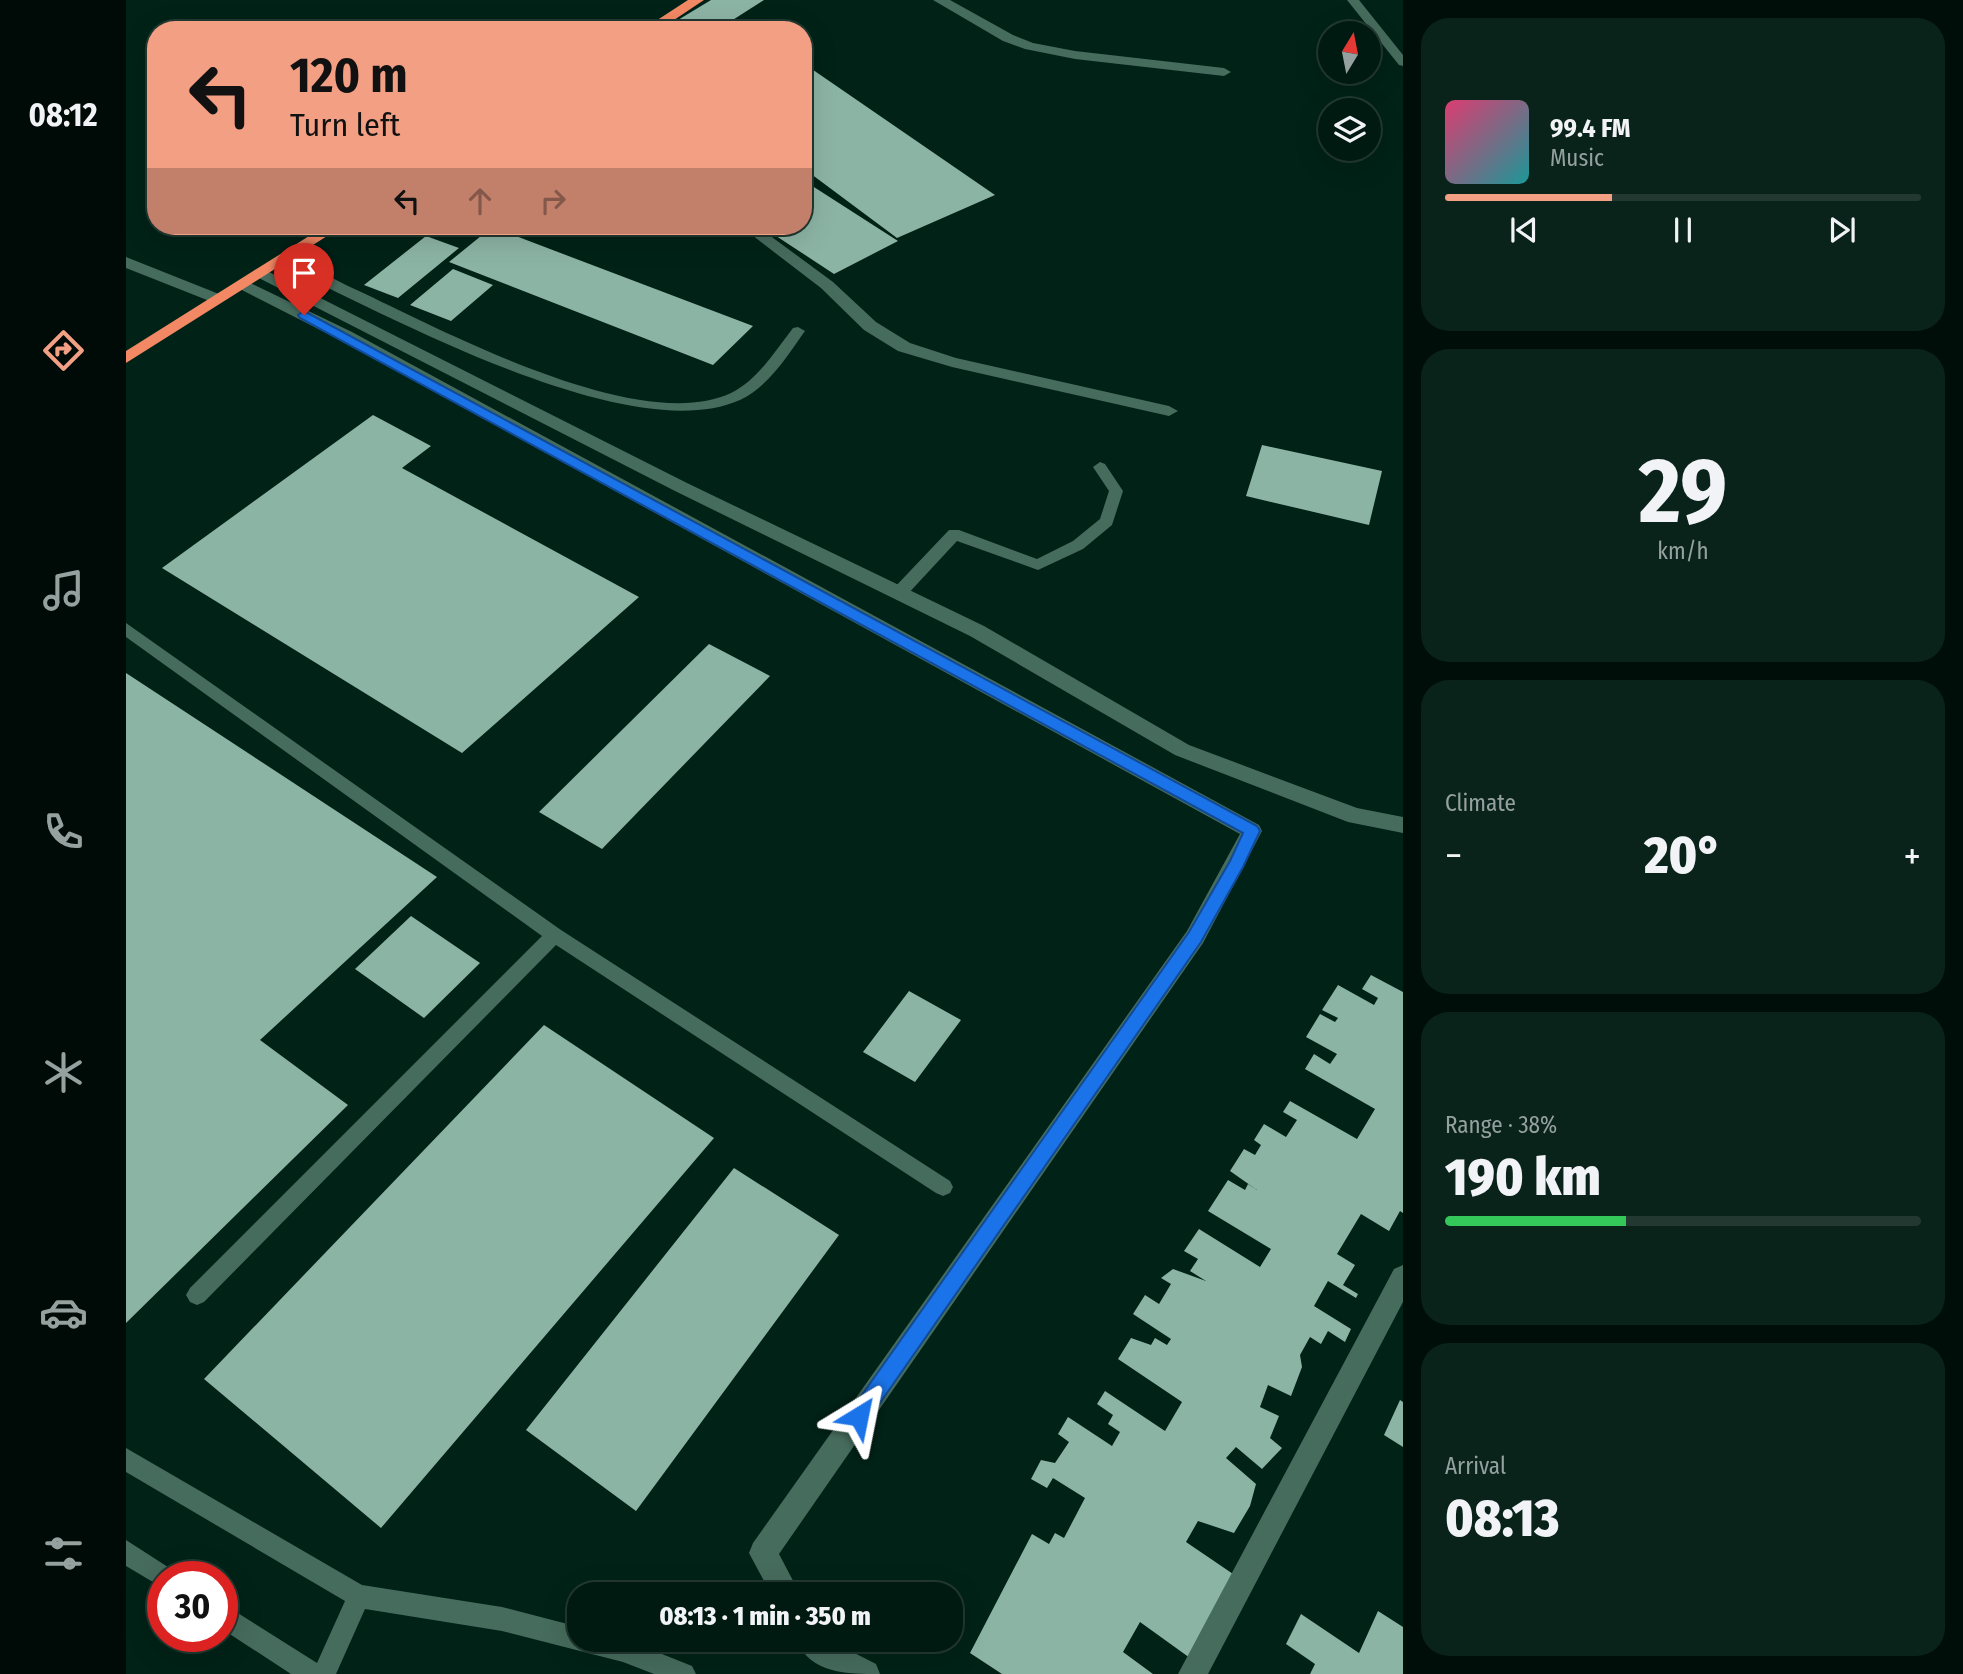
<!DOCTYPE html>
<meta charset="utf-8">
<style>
:root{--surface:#001a11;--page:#0a231a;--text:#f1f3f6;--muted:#95a19f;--line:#223831;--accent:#f39f84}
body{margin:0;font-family:"Fira Sans Condensed",sans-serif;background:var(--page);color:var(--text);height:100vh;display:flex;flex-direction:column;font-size:26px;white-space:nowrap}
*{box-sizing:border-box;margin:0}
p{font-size:23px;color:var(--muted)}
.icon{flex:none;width:38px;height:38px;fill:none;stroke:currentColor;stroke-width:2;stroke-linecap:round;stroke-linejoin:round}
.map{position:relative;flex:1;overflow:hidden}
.drawer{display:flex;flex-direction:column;gap:18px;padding:18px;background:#000e09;width:560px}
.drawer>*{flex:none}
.hud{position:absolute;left:21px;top:21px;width:665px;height:214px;border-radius:28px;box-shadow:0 7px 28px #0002,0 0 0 2px var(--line);background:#f39f84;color:#111;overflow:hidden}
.needle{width:46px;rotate:10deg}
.controls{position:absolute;left:1192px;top:21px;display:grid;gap:14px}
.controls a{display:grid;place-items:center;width:63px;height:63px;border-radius:50%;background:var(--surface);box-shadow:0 7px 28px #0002,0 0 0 2px var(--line);font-size:35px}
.speed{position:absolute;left:21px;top:1561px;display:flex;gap:14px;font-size:35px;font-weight:700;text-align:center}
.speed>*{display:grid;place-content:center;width:91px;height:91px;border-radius:50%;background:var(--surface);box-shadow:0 7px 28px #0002,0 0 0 2px var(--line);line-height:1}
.speed .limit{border:10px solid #d22;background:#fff;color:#111}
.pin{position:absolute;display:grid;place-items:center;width:60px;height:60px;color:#fff;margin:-72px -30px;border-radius:50% 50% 50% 0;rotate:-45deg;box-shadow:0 0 7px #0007}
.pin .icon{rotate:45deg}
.me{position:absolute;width:77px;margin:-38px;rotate:35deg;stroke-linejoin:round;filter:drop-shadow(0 0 5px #0008)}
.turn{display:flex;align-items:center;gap:24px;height:147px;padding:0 28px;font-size:32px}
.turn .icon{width:91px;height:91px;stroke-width:2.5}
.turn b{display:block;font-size:49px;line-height:60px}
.lanes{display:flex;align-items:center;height:66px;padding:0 28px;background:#0003;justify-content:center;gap:35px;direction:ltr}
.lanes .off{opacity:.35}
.big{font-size:52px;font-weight:800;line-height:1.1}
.drawer .card{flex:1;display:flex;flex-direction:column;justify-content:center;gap:10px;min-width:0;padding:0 24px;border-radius:28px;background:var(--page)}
.drawer .dial{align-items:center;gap:0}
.dial b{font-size:91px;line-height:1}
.song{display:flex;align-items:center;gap:21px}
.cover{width:84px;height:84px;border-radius:10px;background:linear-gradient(135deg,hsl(340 70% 55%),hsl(180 70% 35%))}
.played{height:7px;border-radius:4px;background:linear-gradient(90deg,var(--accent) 35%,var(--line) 35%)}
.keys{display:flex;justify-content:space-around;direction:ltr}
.heat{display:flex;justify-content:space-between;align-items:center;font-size:38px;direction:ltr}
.charge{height:10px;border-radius:5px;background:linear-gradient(90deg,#34c759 38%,var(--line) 0)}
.trip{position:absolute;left:441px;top:1582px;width:396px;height:70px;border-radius:28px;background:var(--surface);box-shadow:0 7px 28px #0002,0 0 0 2px var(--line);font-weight:800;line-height:70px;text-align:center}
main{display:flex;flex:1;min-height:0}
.menu{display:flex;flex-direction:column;width:126px;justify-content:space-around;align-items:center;background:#000a07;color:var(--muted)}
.menu .icon{width:49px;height:49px}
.menu .active{color:var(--accent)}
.menu b{font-size:32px;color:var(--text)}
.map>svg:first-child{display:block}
.building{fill:#8cb4a4}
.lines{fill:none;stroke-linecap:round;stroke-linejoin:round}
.lane{fill:#466c5d;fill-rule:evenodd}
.street{fill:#466c5d;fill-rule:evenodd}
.highway{fill:#f38864;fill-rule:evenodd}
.route{fill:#1a73e8;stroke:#114b97;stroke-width:2}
</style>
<main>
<nav class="menu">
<b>08:12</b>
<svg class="icon active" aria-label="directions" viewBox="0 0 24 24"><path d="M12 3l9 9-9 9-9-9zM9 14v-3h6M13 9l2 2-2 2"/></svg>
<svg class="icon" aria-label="music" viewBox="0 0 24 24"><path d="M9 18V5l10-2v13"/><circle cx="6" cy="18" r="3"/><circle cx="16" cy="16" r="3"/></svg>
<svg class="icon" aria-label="phone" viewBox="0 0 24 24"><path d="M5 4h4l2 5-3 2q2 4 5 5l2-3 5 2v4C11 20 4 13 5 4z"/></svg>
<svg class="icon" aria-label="climate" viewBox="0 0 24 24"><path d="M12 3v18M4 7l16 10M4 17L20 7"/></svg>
<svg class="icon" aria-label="car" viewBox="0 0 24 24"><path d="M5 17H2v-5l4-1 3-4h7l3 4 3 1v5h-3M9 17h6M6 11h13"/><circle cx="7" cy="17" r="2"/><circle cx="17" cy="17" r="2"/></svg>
<svg class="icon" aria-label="filters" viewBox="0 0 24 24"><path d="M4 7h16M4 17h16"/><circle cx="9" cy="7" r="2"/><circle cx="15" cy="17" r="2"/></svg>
</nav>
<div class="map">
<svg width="1277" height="1674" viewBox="0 0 1277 1674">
<rect width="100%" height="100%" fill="#002217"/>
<path class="building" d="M585 0H638L591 30H563L547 23Z
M677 63 869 195 771 238 677 168Z
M677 180 772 241 708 274 635 226H677Z
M366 227 627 326 587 365 323 262Z
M300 236 333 248 272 298 238 285Z
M327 269 367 285 325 321 284 305Z
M247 415 305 446 276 468 513 597 336 753 36 568Z
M1136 445 1256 471 1243 525 1120 496Z
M583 644 644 676 476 849 413 812Z
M0 673 311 877 134 1040 222 1105 0 1323Z
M285 916 354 963 298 1018 229 969Z
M1245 975 1277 992V1213L1274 1211 1263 1231 1235 1214 1211 1254 1229 1265 1217 1285 1232 1294 1230 1298 1202 1281 1188 1306 1225 1329 1219 1342 1202 1331 1195 1344 1184 1337 1174 1355 1176 1367 1165 1396 1142 1385 1134 1407 1153 1416 1144 1438 1156 1448 1136 1469 1110 1447 1100 1458 1130 1484 1124 1506 1108 1533 1072 1521 1060 1542 1110 1576 1064 1658 1014 1622 997 1652 1027 1674H876L844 1653 906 1534 923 1544 929 1533 938 1538 959 1498 927 1478 921 1488 905 1479 915 1460 929 1463 943 1442 932 1434 942 1417 986 1446 994 1432 982 1424 987 1415 971 1404 979 1391 1039 1431 1056 1402 992 1359 1005 1338 1025 1345 1029 1338 1041 1345 1045 1339 1007 1314 1019 1295 1033 1304 1045 1284 1035 1278 1047 1269 1080 1281 1064 1271 1072 1259 1058 1251 1073 1229 1134 1267 1145 1249 1082 1211 1102 1180 1119 1190 1122 1184 1131 1190 1104 1171 1118 1149 1129 1155 1135 1145 1128 1140 1138 1124 1160 1137 1171 1120 1157 1112 1164 1101 1231 1139 1249 1109 1179 1069 1188 1054 1204 1064 1211 1054 1180 1037 1194 1014 1209 1022 1212 1018 1196 1010 1212 985 1248 1005 1252 998 1236 989Z
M783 991 835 1020 789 1082 737 1052Z
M418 1025 588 1138 255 1528 78 1379Z
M608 1168 713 1235 510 1511 400 1430Z
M1274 1400 1277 1402V1447L1258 1435Z
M1252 1611 1277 1627V1674H1184L1189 1664 1160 1644 1175 1614 1233 1653Z"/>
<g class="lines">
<path class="lane" d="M1221 0H1233L1277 55V66L1273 65Z
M155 256C182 263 208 280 233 291 318 331 514 436 605 393 632 380 649 351 667 328L672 327 679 331C662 355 642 387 614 400 502 450 257 312 150 263V257Z
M974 462 979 464 997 491 986 525 957 549 912 570 831 541 779 597H767L765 593 767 589 823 530H833L911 559 947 541 974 519 983 491 967 467Z
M0 623 435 930 824 1181 827 1187 824 1193 817 1196 810 1193 430 945 78 1302 71 1305 64 1302 60 1295 64 1288 416 936 0 637Z
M0 1448 236 1585 376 1607 453 1627V1640H501L566 1666 570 1674H528L497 1662 376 1631 239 1609 210 1674H165L96 1629V1603L191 1663 219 1601 0 1472Z
M0 1540 45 1569 48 1577H37V1588L0 1566Z"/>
<path class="street" d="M807 0H824L887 35 907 43 949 51 1098 68 1105 72 1098 76 949 59 899 49 877 41Z
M614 226H631L707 282 750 322 784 343 830 358 1043 406 1052 411 1043 416 826 367 772 351 738 330 695 288Z
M0 257 98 296 100 299 92 304 86 302 0 268Z
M135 268 561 483 858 626 1063 745 1231 808 1277 817V833L1222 822 1049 755 844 636 549 491 129 276 127 273 129 270Z
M116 279 226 332 1133 825 1136 831 1077 943 653 1554 674 1594H645L623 1553 627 1543 1061 931 1114 834 214 340 110 287 108 284Z
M1277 1265V1302L1082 1674H1052L1268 1269Z
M670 1640H703L750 1664 754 1674C721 1674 685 1674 670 1640Z"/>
<path class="highway" d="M562 0H578L533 30H516Z
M199 226H217L0 363V351Z"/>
</g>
<path class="route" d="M178 311 1131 826 1134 831 1117 867 1075 942 740 1423 733 1426 726 1423 723 1416 726 1409 1063 932 1104 861 1117 833 174 318 172 315Z"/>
</svg>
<div class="controls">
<a><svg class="needle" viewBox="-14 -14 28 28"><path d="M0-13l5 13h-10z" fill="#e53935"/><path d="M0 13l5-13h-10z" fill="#95a19f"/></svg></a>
<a><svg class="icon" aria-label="layers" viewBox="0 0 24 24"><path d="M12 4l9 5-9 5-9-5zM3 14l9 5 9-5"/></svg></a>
</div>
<div class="speed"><div class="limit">30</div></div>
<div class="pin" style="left:178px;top:315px;background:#d93025"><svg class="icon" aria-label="arrive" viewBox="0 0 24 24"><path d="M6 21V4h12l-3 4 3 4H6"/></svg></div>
<svg class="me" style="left:733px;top:1416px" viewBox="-20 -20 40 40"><path d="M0-17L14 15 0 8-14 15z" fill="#1a73e8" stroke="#fff" stroke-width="4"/></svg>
<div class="trip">08:13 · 1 min · 350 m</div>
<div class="hud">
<div class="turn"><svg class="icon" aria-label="left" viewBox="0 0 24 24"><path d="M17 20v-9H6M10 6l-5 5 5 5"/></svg><div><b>120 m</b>Turn left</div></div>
<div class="lanes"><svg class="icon" aria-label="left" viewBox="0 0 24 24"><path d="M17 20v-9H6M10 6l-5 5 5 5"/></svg><svg class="icon off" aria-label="ahead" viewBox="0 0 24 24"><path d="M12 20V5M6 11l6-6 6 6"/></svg><svg class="icon off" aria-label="right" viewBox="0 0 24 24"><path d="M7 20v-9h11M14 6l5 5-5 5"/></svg></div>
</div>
</div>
<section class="drawer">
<div class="card">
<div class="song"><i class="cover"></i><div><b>99.4 FM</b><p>Music</p></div></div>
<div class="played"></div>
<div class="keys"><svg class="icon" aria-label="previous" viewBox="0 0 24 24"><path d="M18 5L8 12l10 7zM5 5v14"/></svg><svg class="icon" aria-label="pause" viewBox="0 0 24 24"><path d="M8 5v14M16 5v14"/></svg><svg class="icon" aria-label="next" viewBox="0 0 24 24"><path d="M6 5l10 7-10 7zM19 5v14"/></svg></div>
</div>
<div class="card dial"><b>29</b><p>km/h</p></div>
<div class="card"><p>Climate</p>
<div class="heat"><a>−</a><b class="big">20°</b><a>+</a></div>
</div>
<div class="card"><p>Range · 38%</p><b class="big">190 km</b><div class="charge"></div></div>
<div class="card"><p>Arrival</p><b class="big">08:13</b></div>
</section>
</main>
